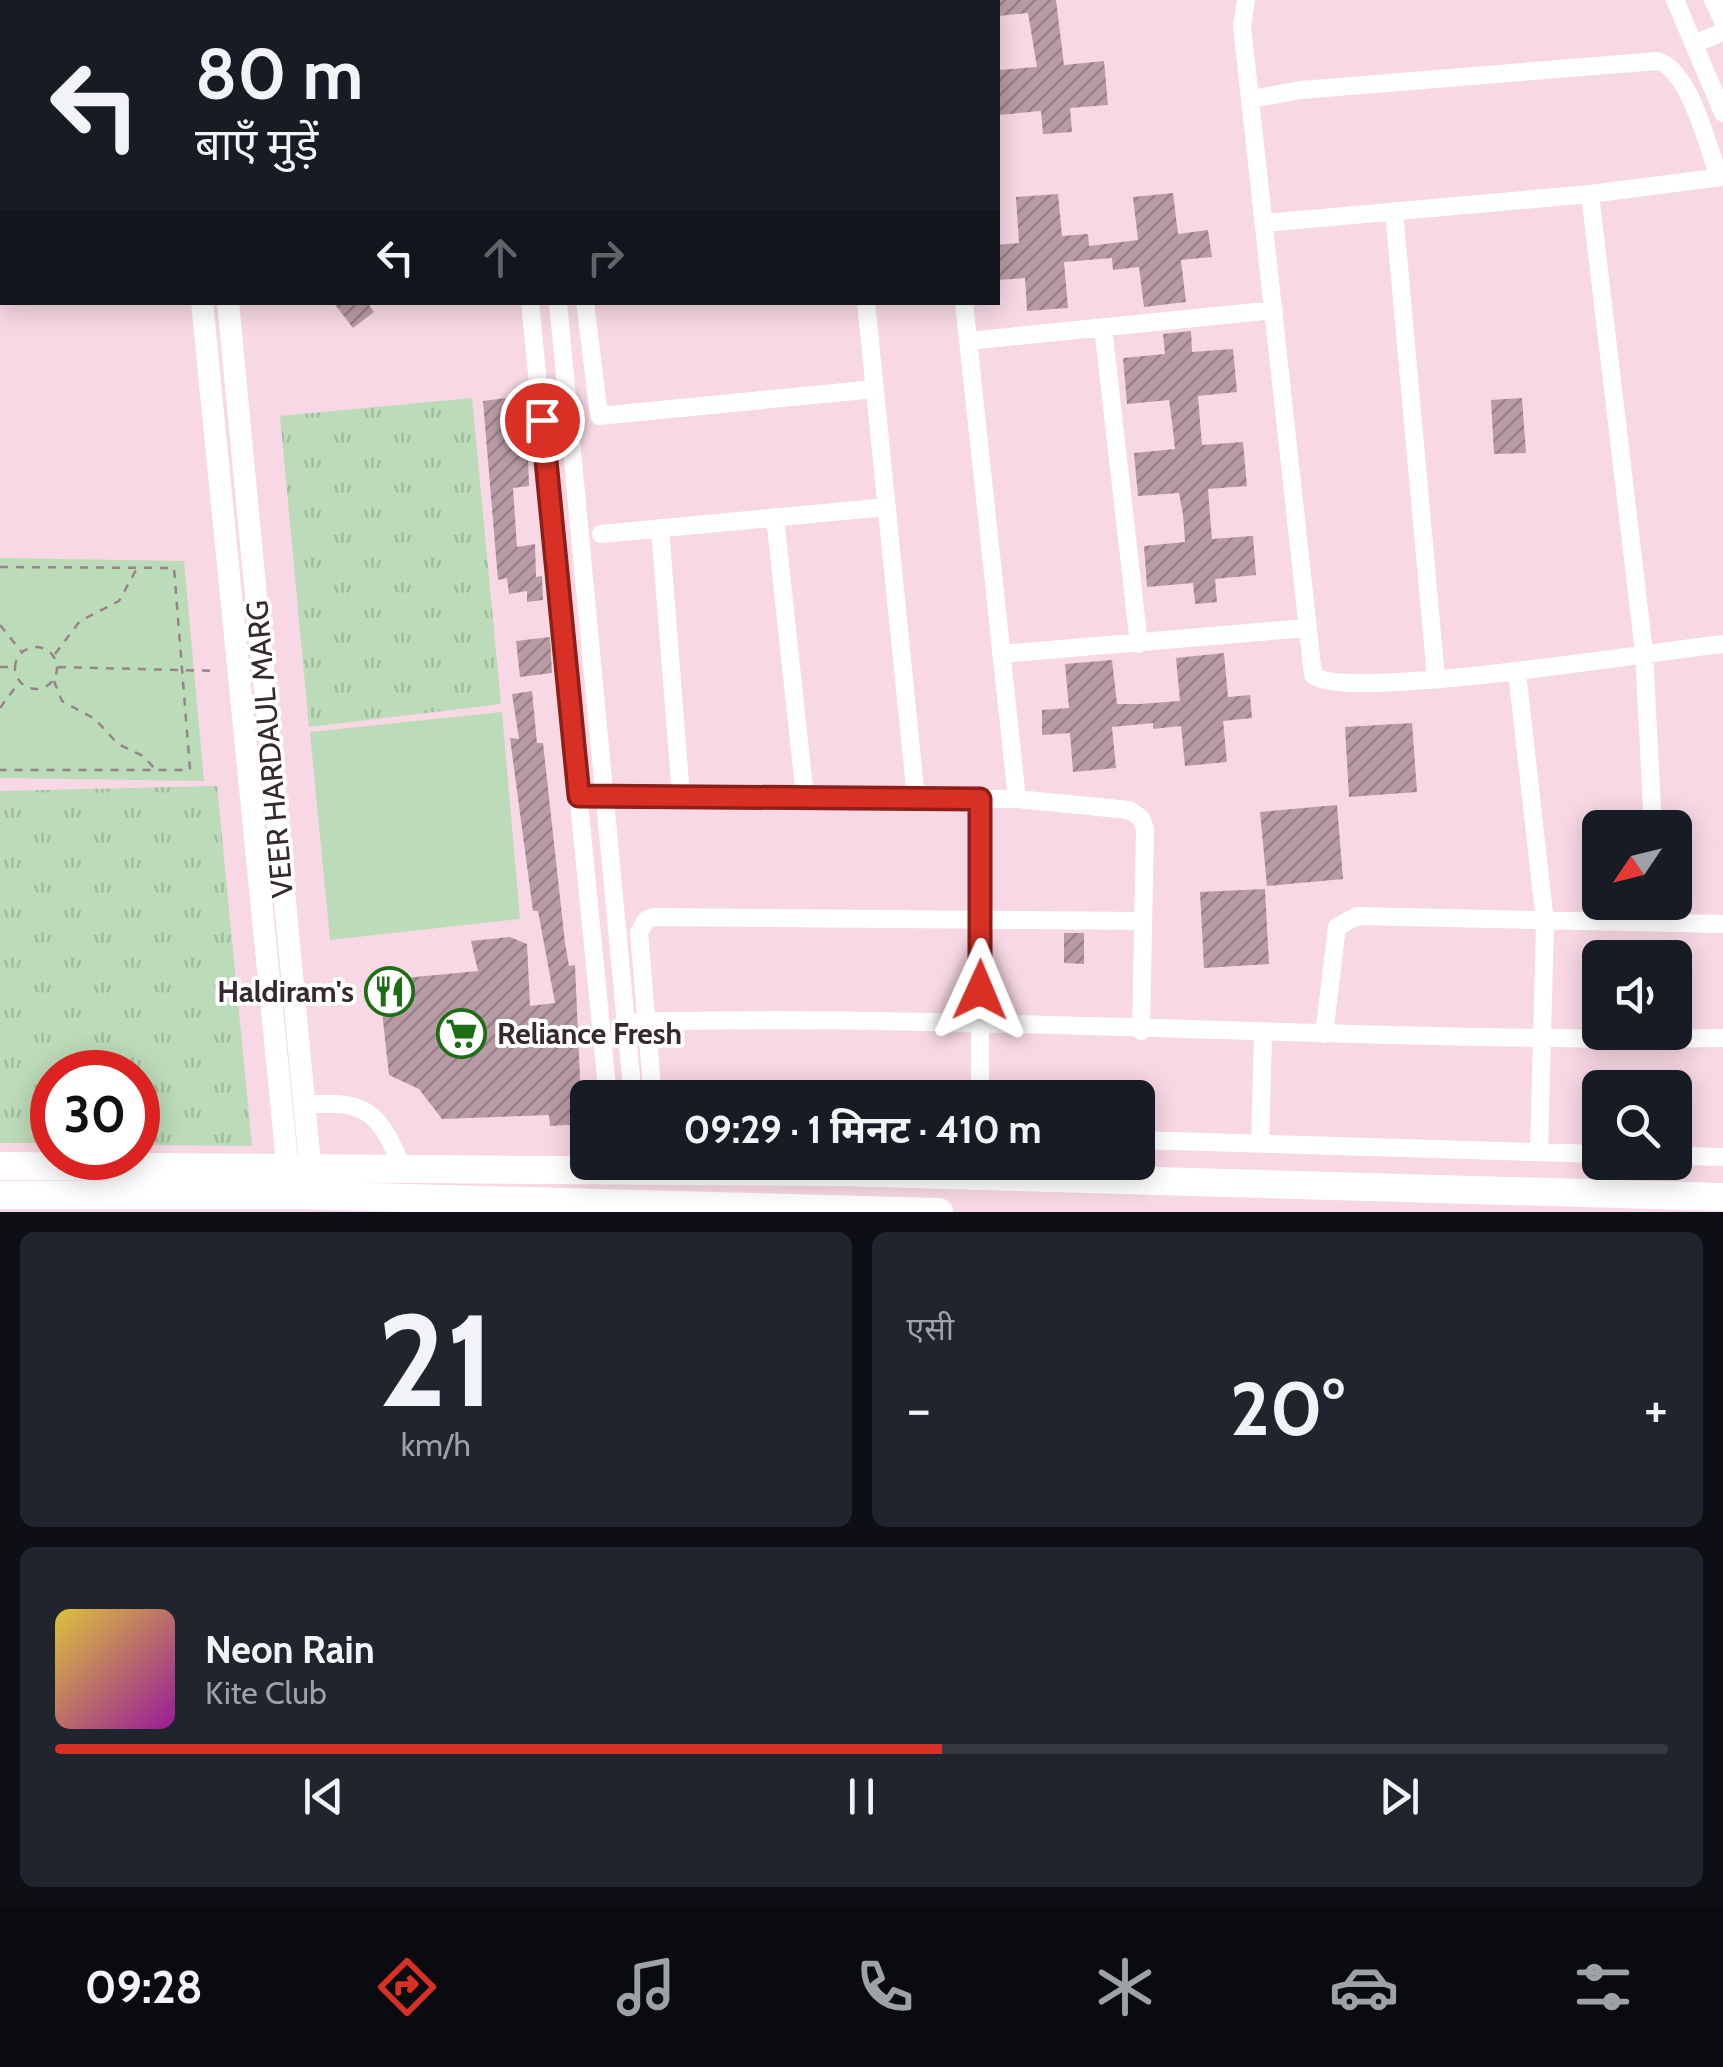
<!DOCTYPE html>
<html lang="hi">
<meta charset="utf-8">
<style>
:root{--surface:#171b24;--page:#20242c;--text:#f1f3f6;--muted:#9ea1a6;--line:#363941;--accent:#d93025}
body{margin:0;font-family:Cabin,"Noto Sans Devanagari",sans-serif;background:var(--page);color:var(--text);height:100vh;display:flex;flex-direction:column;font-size:38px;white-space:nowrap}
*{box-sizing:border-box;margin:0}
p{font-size:32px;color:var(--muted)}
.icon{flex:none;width:55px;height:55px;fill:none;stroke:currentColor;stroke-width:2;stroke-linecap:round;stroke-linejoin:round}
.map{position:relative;height:1212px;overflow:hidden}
.panel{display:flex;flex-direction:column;gap:20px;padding:20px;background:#0d0f14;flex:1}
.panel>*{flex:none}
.guide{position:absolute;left:0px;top:0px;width:1000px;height:305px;box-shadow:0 5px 25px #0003;background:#171b24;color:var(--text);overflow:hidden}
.needle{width:65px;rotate:235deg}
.controls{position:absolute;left:1582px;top:810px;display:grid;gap:20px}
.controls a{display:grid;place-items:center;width:110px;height:110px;border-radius:15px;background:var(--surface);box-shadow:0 5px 25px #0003;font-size:50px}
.speed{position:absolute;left:30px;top:1050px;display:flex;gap:20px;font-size:50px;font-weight:700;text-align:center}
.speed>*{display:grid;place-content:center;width:130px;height:130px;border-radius:50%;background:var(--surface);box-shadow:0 5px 25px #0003;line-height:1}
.speed .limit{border:15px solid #d22;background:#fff;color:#111}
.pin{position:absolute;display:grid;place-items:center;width:85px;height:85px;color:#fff;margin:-42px;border:5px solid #fff;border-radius:50%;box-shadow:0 2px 10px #0007}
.me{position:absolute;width:110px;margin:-55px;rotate:1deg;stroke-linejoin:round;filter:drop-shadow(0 0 8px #0008)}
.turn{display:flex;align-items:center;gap:35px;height:210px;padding:0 30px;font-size:45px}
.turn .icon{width:130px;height:130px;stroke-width:2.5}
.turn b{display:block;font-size:70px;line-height:85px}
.lanes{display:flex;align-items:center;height:95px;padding:0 30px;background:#0003;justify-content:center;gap:50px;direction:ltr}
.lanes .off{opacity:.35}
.big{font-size:75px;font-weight:700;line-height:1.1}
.panel .widget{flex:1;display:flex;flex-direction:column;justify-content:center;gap:15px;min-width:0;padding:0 35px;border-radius:15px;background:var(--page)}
.panel .dial{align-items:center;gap:0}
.dial b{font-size:130px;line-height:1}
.song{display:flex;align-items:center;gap:30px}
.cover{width:120px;height:120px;border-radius:15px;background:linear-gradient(135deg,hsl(50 70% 55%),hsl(300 70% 35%))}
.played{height:10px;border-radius:5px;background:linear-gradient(90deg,var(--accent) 55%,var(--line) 55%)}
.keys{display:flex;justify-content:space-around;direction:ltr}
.heat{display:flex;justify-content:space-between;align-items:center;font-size:55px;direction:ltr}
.panel .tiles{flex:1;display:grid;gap:20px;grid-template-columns:1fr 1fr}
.widget:last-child{grid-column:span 2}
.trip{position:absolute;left:570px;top:1080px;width:585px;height:100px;border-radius:15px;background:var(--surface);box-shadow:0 5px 25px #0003;font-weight:700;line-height:100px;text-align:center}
.dock{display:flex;height:160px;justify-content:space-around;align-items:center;background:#090b0e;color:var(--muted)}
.dock .icon{width:70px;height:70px}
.dock .active{color:var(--accent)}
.dock b{font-size:45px;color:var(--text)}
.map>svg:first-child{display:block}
.grass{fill:url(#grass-tufts)}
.green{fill:#bcdbb8}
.building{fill:url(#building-hatch)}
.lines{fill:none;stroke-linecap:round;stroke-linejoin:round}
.path{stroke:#98838b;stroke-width:2.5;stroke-dasharray:8 8;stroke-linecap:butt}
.minor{stroke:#fff;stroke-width:18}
.tertiary{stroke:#fff;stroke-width:22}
.secondary{stroke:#fff;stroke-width:28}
.route-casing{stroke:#8d1f18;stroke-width:25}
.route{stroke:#d93025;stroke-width:18}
.labels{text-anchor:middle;stroke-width:8;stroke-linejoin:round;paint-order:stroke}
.street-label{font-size:30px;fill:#362a2f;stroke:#fff}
.poi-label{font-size:30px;font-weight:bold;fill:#362a2f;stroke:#fff;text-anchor:end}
</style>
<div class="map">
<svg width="1723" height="1212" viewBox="0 0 1723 1212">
<defs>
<pattern id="grass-tufts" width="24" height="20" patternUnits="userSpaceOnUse" patternTransform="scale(2.5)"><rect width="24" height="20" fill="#bcdbb8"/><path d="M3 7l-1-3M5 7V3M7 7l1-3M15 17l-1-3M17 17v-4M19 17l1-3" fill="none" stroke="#a2bc9e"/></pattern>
<pattern id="building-hatch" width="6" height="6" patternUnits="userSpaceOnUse" patternTransform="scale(2.5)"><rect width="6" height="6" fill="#b99ba7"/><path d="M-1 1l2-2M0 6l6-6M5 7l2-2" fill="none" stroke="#977f88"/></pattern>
</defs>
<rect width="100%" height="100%" fill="#f7d8e4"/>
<path class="grass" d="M472 398 501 704 309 727 280 416Z
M217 786 252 1146 138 1145V1072H52V1143H0V791Z"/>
<path class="green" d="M0 558 184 561 204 781 0 778Z
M502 712 520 919 330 940 310 732Z"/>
<path class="building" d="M998 0H1056L1064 65 1104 61 1108 105 1070 108 1072 132 1043 134 1041 111 998 115V70L1037 67 1028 13 998 16Z
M1173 193 1178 234 1208 230 1212 257 1181 260 1186 302 1144 307 1139 267 1113 270 1112 258 1064 262 1068 308 1027 311 1025 278 998 280V245L1019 243 1016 197 1058 194 1062 236 1088 234 1089 246 1138 240 1133 197Z
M333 302H367L374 312 353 328Z
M1191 331 1192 352 1233 349 1237 392 1198 396 1202 445 1243 442 1247 486 1208 489 1212 539 1253 536 1256 575 1215 579 1217 602 1195 604 1193 583 1147 587 1144 546 1185 542 1183 515 1179 493 1138 496 1134 453 1175 449 1172 422 1169 400 1127 404 1123 358 1165 354 1163 334Z
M514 397 519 430 527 429 529 486 513 488 517 547 535 544 536 577 542 576 543 600 527 602V591L509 594 507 578 498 580 483 401Z
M1522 398 1526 453 1494 454 1491 400Z
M550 637 552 673 520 677 516 641Z
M1224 653 1228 697 1250 695 1252 718 1223 721 1227 762 1185 766 1181 726 1153 729V723L1112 727 1116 768 1073 772 1070 733 1042 735V710L1069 708 1065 664 1112 660 1117 704H1140L1180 701 1176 658Z
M532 691 537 743H543L565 943 569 966 575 965 582 1124 550 1126 549 1115 442 1119 419 1089 389 1075 378 975 394 974V979L478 971 471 941 510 937 527 944 530 1006 555 1003 538 911H533L510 738 519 739 512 694Z
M1412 723 1417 792 1349 797 1345 727Z
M1337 805 1343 879 1267 886 1260 812Z
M1265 889 1269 964 1204 968 1200 892Z
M1064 933H1084V964L1064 963Z"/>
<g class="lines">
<path class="path" d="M0 567 174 568 190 770H0
M0 625 21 651
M15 668a21 21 0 1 1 42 0a21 21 0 1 1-42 0Z
M55 654 80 621 119 601 136 570
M0 667H13
M58 667 217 671
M54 681 62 701 95 719 118 744 143 756 157 771
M0 708 20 681"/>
<path class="minor" d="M498 0 499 2
M526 0V2
M619 0V2
M726 0 727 2
M836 0 837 2
M936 0V2
M1246 0 1242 26 1313 675C1342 703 1664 650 1723 644
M1675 0 1723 113
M1713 0 1723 21
M1696 43 1723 32
M1252 99 1301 90 1657 61C1689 68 1708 147 1719 177
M1590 194 1644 652 1653 828
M1394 211 1436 678
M1265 223 1590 194 1723 177
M530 302 608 1098
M558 302 633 1098
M585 302 599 416 875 389
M866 302 916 798
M964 302 1017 799
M1103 327 1139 644
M968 341 1274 310
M775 517 805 797
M660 528 681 796
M601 534 887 507
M1001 654 1306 628
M1517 672 1545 922 1539 1152
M595 795 1017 799 1129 810 1141 818 1145 829 1141 1031
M980 799V1098
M1656 902 1657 923
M626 1022C991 1013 1357 1043 1723 1038
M1324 1034 1337 927 1357 916 1723 924
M653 1098 639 933 646 920 654 917 1143 921
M304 1105C366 1099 380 1112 402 1168
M1138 1140 1600 1154
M1260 1144 1263 1035
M1675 1156 1723 1157"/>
<path class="tertiary" d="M172 0V2
M199 0V2
M202 302 289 1182
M228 302 312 1185"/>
<path class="secondary" d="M0 1166 840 1172 1723 1197
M0 1195H297L939 1212"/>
</g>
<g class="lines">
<defs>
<path id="route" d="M542 420 579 796 980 799V990"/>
</defs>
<use href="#route" class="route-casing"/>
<use href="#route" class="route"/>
</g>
<defs>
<symbol id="restaurant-ring" viewBox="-11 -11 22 22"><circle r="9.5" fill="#fff" stroke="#1c6e15" stroke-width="1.5"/><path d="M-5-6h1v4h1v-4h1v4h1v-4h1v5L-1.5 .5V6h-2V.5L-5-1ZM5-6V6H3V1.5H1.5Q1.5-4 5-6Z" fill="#1c6e15"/></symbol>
<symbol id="supermarket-ring" viewBox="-11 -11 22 22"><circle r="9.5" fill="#fff" stroke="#1c6e15" stroke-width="1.5"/><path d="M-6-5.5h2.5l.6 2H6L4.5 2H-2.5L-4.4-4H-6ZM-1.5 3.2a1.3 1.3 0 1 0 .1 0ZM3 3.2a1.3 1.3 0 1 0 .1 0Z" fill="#1c6e15"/></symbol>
</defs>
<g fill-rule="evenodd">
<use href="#restaurant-ring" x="362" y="964" width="55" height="55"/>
<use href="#supermarket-ring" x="434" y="1006" width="55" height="55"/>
</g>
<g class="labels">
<g class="street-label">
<text transform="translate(270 749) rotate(-95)" y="10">VEER HARDAUL MARG</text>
</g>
<g class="poi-label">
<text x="354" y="1002">Haldiram's</text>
<text x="497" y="1044" text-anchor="start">Reliance Fresh</text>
</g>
</g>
</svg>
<div class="controls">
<a><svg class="needle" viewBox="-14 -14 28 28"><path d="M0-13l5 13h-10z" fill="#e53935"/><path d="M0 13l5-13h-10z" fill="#9ea1a6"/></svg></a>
<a><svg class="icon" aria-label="sound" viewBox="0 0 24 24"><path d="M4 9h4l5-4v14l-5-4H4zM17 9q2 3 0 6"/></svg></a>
<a><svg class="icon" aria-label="search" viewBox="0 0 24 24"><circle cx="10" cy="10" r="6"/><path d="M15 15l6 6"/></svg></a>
</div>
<div class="speed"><div class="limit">30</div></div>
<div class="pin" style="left:542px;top:420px;background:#d93025"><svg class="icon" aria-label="arrive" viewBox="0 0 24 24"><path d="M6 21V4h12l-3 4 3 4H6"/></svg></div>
<svg class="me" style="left:980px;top:990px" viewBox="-20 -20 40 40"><path d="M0-17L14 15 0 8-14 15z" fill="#d93025" stroke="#fff" stroke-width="4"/></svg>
<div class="trip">09:29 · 1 मिनट · 410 m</div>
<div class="guide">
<div class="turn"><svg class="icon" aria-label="left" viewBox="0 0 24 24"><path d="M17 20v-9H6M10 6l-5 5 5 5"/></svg><div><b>80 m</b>बाएँ मुड़ें</div></div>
<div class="lanes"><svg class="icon" aria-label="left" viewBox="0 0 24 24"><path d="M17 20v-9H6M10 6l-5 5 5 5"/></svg><svg class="icon off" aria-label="ahead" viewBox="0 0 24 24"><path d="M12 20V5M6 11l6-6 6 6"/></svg><svg class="icon off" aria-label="right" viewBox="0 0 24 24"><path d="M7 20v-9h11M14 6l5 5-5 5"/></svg></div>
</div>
</div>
<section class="panel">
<div class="tiles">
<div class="widget dial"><b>21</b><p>km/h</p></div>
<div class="widget"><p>एसी</p>
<div class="heat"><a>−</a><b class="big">20°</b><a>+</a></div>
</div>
<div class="widget">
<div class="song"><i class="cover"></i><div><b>Neon Rain</b><p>Kite Club</p></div></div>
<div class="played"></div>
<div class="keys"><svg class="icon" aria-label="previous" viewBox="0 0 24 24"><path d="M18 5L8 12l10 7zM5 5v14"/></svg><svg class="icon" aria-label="pause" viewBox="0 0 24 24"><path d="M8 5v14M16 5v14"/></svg><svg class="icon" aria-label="next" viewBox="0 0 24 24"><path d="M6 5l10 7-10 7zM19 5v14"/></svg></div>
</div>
</div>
</section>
<nav class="dock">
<b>09:28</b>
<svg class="icon active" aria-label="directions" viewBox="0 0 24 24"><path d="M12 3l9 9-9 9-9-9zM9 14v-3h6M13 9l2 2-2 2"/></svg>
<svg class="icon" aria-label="music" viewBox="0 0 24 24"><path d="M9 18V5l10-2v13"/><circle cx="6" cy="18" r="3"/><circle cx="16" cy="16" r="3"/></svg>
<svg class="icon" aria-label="phone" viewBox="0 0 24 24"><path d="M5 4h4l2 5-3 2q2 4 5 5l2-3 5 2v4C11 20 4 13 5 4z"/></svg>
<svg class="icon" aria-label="climate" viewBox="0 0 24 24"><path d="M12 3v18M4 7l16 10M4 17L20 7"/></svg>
<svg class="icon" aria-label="car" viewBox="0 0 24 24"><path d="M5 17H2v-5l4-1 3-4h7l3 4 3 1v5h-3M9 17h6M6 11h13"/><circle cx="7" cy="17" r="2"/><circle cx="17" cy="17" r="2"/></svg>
<svg class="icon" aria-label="filters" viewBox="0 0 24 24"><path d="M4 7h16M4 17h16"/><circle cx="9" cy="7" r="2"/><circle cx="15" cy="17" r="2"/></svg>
</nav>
